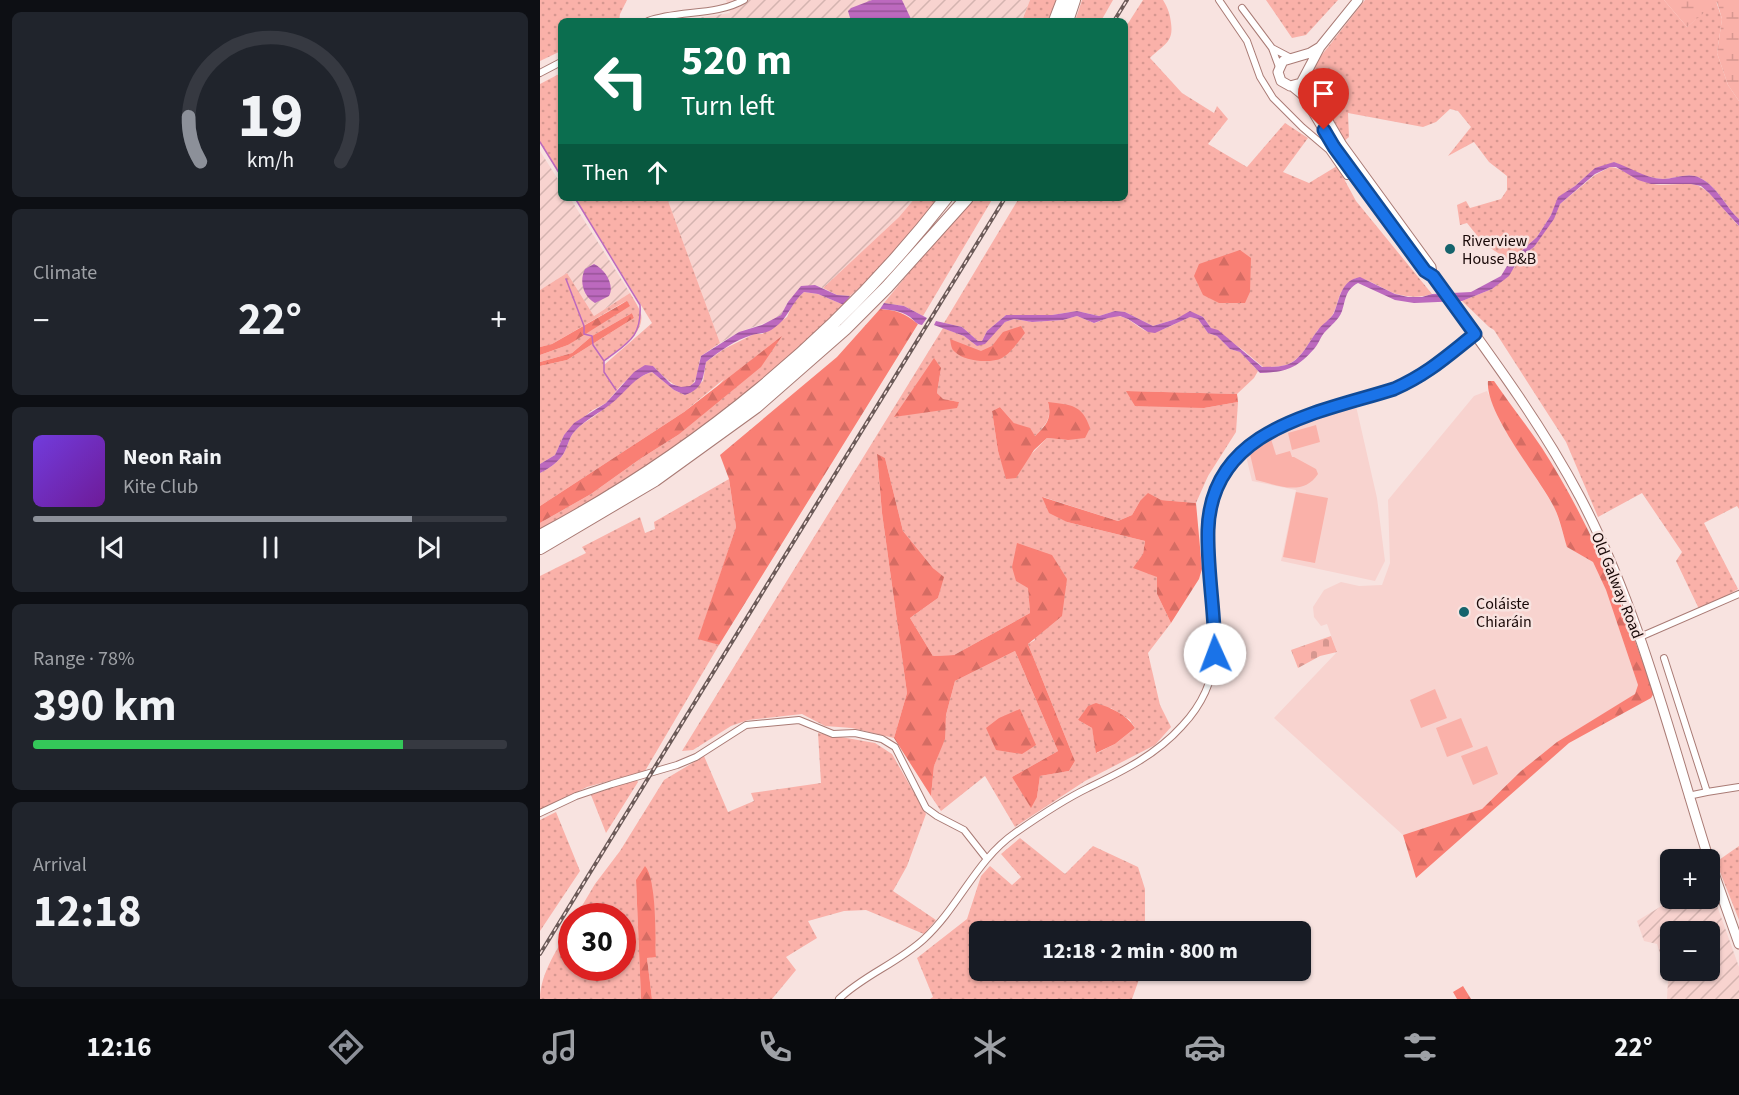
<!DOCTYPE html>
<meta charset="utf-8">
<style>
:root{--surface:#171b24;--page:#20242c;--text:#f1f3f6;--muted:#9ea1a6;--line:#363941;--accent:#8c9099}
body{margin:0;font-family:"Source Sans 3",sans-serif;background:var(--page);color:var(--text);height:100vh;display:flex;flex-direction:column;font-size:22px;white-space:nowrap}
*{box-sizing:border-box;margin:0}
p{font-size:20px;color:var(--muted)}
.icon{flex:none;width:33px;height:33px;fill:none;stroke:currentColor;stroke-width:2;stroke-linecap:round;stroke-linejoin:round}
.map{position:relative;flex:1;overflow:hidden}
.details{display:flex;flex-direction:column;gap:12px;padding:12px;background:#0d0f14;width:540px}
.details>*{flex:none}
.top-card{position:absolute;left:18px;top:18px;width:570px;height:183px;border-radius:9px;box-shadow:0 2px 4px #0004;background:#0b6e4f;color:#fff;overflow:hidden}
.tools{position:absolute;left:1120px;top:849px;display:grid;gap:12px}
.tools a{display:grid;place-items:center;width:60px;height:60px;border-radius:9px;background:var(--surface);box-shadow:0 2px 4px #0004;font-size:30px}
.speed{position:absolute;left:18px;top:903px;display:flex;gap:12px;font-size:30px;font-weight:700;text-align:center}
.speed>*{display:grid;place-content:center;width:78px;height:78px;border-radius:50%;background:var(--surface);box-shadow:0 2px 4px #0004;line-height:1}
.speed .limit{border:9px solid #d22;background:#fff;color:#111}
.pin{position:absolute;display:grid;place-items:center;width:51px;height:51px;color:#fff;margin:-62px -26px;border-radius:50% 50% 50% 0;rotate:-45deg;box-shadow:0 0 6px #0007}
.pin .icon{rotate:45deg}
.me{position:absolute;width:66px;margin:-33px;rotate:358deg;stroke-linejoin:round;filter:drop-shadow(0 0 4px #0008)}
.turn{display:flex;align-items:center;gap:21px;height:126px;padding:0 24px;font-size:27px}
.turn .icon{width:78px;height:78px;stroke-width:2.5}
.turn b{display:block;font-size:42px;line-height:51px}
.then{display:flex;align-items:center;height:57px;padding:0 24px;background:#0003;gap:12px;font-size:22px}
.big{font-size:45px;font-weight:700;line-height:1.1}
.details .tile{flex:1;display:flex;flex-direction:column;justify-content:center;gap:9px;min-width:0;padding:0 21px;border-radius:9px;background:var(--page)}
.details .dial{align-items:center;gap:0}
.dial svg{height:156px;overflow:visible;fill:none;stroke:var(--line);stroke-width:7;stroke-linecap:round;text-anchor:middle}
.dial text{fill:var(--text);stroke:none}
.song{display:flex;align-items:center;gap:18px}
.cover{width:72px;height:72px;border-radius:9px;background:linear-gradient(135deg,hsl(260 70% 55%),hsl(280 70% 35%))}
.played{height:6px;border-radius:3px;background:linear-gradient(90deg,var(--accent) 80%,var(--line) 80%)}
.keys{display:flex;justify-content:space-around;direction:ltr}
.heat{display:flex;justify-content:space-between;align-items:center;font-size:33px;direction:ltr}
.charge{height:9px;border-radius:4px;background:linear-gradient(90deg,#34c759 78%,var(--line) 0)}
.trip{position:absolute;left:429px;top:921px;width:342px;height:60px;border-radius:9px;background:var(--surface);box-shadow:0 2px 4px #0004;font-weight:700;line-height:60px;text-align:center}
.tabs{display:flex;height:96px;justify-content:space-around;align-items:center;background:#090b0e;color:var(--muted)}
.tabs .icon{width:42px;height:42px}
.tabs .selected{color:var(--accent)}
.tabs b{font-size:27px;color:var(--text)}
main{display:flex;flex:1;min-height:0}
.map>svg:first-child{display:block}
.built{fill:#f8d3cf}
.industrial{fill:url(#industrial-furrows);fill-rule:evenodd}
.grass{fill:url(#grass-dots);fill-rule:evenodd}
.forest{fill:url(#forest-firs)}
.wetland{fill:url(#wetland-marsh)}
.cemetery{fill:url(#cemetery-stones)}
.park{fill:#fab1a9}
.water{fill:url(#water-rules)}
.lines{fill:none;stroke-linecap:round;stroke-linejoin:round}
.stream{stroke:#bc69be;stroke-width:1.5}
.street-casing{stroke:#a97b75;stroke-width:8}
.secondary-casing{stroke:#a97b75;stroke-width:11}
.highway-casing{stroke:#a97b75;stroke-width:14}
.street{stroke:#fff;stroke-width:6}
.secondary{stroke:#fff;stroke-width:9}
.highway{stroke:#fff;stroke-width:12}
.rail-casing{stroke:#6b5a58;stroke-width:4}
.rail{stroke:#f8e3e0;stroke-width:1.5;stroke-dasharray:4.5;stroke-linecap:butt}
.route-casing{stroke:#114b97;stroke-width:15}
.route{stroke:#1a73e8;stroke-width:10}
.poi-dot{fill:#15636c;stroke:#f8e3e0;stroke-width:2}
.labels{text-anchor:middle;stroke-width:5;stroke-linejoin:round;paint-order:stroke}
.poi-label{font-size:16px;fill:#180807;stroke:#f8e3e0;text-anchor:start}
.street-label{font-size:16px;fill:#180807;stroke:#f8e3e0}
</style>
<main>
<section class="details">
<div class="tile dial"><svg viewBox="0 0 100 80">
<path d="M14 69A42 42 0 1 1 86 69"/>
<path d="M14 69A42 42 0 0 1 8 46" stroke="#8c9099"/>
<text x="50" y="56" font-size="32" font-weight="700">19</text>
<text x="50" y="72" font-size="11">km/h</text>
</svg></div>
<div class="tile"><p>Climate</p>
<div class="heat"><a>−</a><b class="big">22°</b><a>+</a></div>
</div>
<div class="tile">
<div class="song"><i class="cover"></i><div><b>Neon Rain</b><p>Kite Club</p></div></div>
<div class="played"></div>
<div class="keys"><svg class="icon" aria-label="previous" viewBox="0 0 24 24"><path d="M18 5L8 12l10 7zM5 5v14"/></svg><svg class="icon" aria-label="pause" viewBox="0 0 24 24"><path d="M8 5v14M16 5v14"/></svg><svg class="icon" aria-label="next" viewBox="0 0 24 24"><path d="M6 5l10 7-10 7zM19 5v14"/></svg></div>
</div>
<div class="tile"><p>Range · 78%</p><b class="big">390 km</b><div class="charge"></div></div>
<div class="tile"><p>Arrival</p><b class="big">12:18</b></div>
</section>
<div class="map">
<svg width="1199" height="999" viewBox="0 0 1199 999">
<defs>
<pattern id="industrial-furrows" width="10" height="10" patternUnits="userSpaceOnUse" patternTransform="scale(1.5)"><rect width="10" height="10" fill="#f8d3cf"/><path d="M-1 1l2-2M0 10L10 0M9 11l2-2" fill="none" stroke="#d4b4b0"/></pattern>
<pattern id="grass-dots" width="8" height="8" patternUnits="userSpaceOnUse" patternTransform="scale(1.5)"><rect width="8" height="8" fill="#fab1a9"/><path d="M2 2h.1M6 6h.1" fill="none" stroke="#d69790" stroke-width="1.8" stroke-linecap="round"/></pattern>
<pattern id="forest-firs" width="22" height="20" patternUnits="userSpaceOnUse" patternTransform="scale(1.5)"><rect width="22" height="20" fill="#f97f74"/><path d="M5 1l3.5 6h-7zM16 11l3.5 6h-7z" fill="#d56c63"/></pattern>
<pattern id="wetland-marsh" width="20" height="14" patternUnits="userSpaceOnUse" patternTransform="scale(1.5)"><rect width="20" height="14" fill="#fab1a9"/><path d="M1 5h8M5 5V1M11 12h8M15 12V8" fill="none" stroke="#d69790"/></pattern>
<pattern id="cemetery-stones" width="16" height="16" patternUnits="userSpaceOnUse" patternTransform="scale(1.5)"><rect width="16" height="16" fill="#fab1a9"/><path d="M2 7V4a2 2 0 0 1 4 0v3zM10 15v-3a2 2 0 0 1 4 0v3z" fill="#d69790"/></pattern>
<pattern id="water-rules" width="6" height="5" patternUnits="userSpaceOnUse" patternTransform="scale(1.5)"><rect width="6" height="5" fill="#bc69be"/><path d="M0 2.5h6" fill="none" stroke="#985498"/></pattern>
</defs>
<rect width="100%" height="100%" fill="#f8e3e0"/>
<path class="built" d="M947 391 967 433 1015 508 1027 546 1053 562 1066 590 1098 685 1096 694 1017 742 981 771 942 809 863 835 734 718 797 652 787 624 781 626 774 617 773 607 784 590 801 582 819 586 842 585 850 563 848 500 934 396Z
M816 406 837 498 845 561 835 581 741 561 756 490 712 481 706 456 720 440 744 427Z"/>
<path class="industrial" d="M186 0H490L482 21H138L190 13Z
M0 151 21 184V198H30L90 293 54 316 27 273 0 290Z
M127 198H375L359 217 283 288 275 285 248 302 241 315 233 320 199 332 180 343Z
M1170 886 1199 967V999H1127L1128 980 1117 944 1104 941 1097 921 1133 899 1170 898ZM1131 932H1170V970H1131Z"/>
<path class="grass" d="M0 0H87L80 14 79 21H21V51L0 61Z
M490 0H516L508 21H482Z
M542 0H573L561 21H535Z
M603 0H623C628 8 630 14 631 23 634 43 623 45 610 58L642 93 674 113 677 106 688 119 668 144 707 167 745 123 768 138 743 172 769 183 797 166 816 201 892 294C880 298 868 297 856 294 846 291 821 274 814 279 796 291 801 299 793 314 789 321 782 325 777 331 769 342 760 361 746 365 739 367 730 367 723 367L703 350 671 328 663 317 651 312 636 319 613 326 585 312 575 311 559 316 537 311 512 315H466L447 331 442 341H438L422 327 404 323 479 198H585V28Z
M726 0H798L766 35 752 38Z
M825 0H1124L1147 27 1176 1 1182 19 1177 53 1188 85 1199 101V219C1185 206 1178 187 1160 178 1149 172 1134 179 1123 179 1105 178 1089 169 1074 162L1046 176 1035 186 1019 197 1011 215 997 237 970 261 943 243 927 223 920 225 917 205 926 201 930 208 961 199 967 190V176L949 162 934 142 908 156 931 127 918 111 910 109 896 122 883 127 808 113 809 137 803 142 776 97 770 76 777 61Z
M21 73V176L0 142V84Z
M1070 167C1084 168 1095 180 1109 183 1123 187 1137 183 1151 184 1169 185 1186 214 1199 226V509L1197 506 1164 523 1198 589 1160 611 1136 561 1142 552 1102 493 1058 517 1026 442 954 330 949 327 922 301 952 289 975 267 980 257 994 247 1020 204 1055 175Z
M35 198H127L180 343 161 356C158 364 159 373 155 380 145 401 121 374 113 366L83 383 66 403 51 411 24 435 15 455 0 464V366L27 360 94 318 92 313 52 336 32 353 0 362V355L28 345 86 301 12 344 0 347V290L27 273 54 316 90 293C94 300 99 307 101 314 105 335 77 350 64 361V365L112 323Z
M375 198H402L342 268 310 296 297 295 283 288 359 217Z
M430 198H453L383 316 364 306 344 303Z
M264 292 278 294 304 305 226 378 113 464 0 531V523L51 494 100 459 138 435 184 379 144 412 0 506V473C8 469 17 463 22 456 28 448 28 438 35 431 43 422 52 419 61 411 77 398 92 378 112 372L134 390 145 395 163 381 166 362 184 349 214 334H222L247 317 254 301Z
M537 316 554 323C562 321 569 316 577 316 590 316 599 331 611 332 623 332 639 321 650 317L658 319 668 333 677 336 690 349 700 352 718 371 714 378 697 394 586 391 664 408 698 402 696 432 668 476 656 503 621 500 600 501 592 515 578 521 503 497 527 522 605 541 603 554 617 577V594L631 623 608 653 620 705 631 727 615 745 545 781 475 827 445 776 401 811 391 796 394 766 404 739 406 715 415 681 475 651 518 751 472 777 497 797 500 776 529 771 535 761 488 644 495 640 488 587 490 613 414 655 393 656 370 618 398 598 403 577 393 568 363 531 345 458 337 455 342 513 367 693 354 738 312 728 285 726 262 714 208 720 191 726 153 750 142 751 403 328 424 336 437 346 465 322 474 319 492 322 523 320ZM401 368 397 393 402 399 419 402 355 417ZM508 402 528 440 507 438 467 479 458 451 452 411 460 407 474 423 495 436C506 424 512 419 508 402ZM571 708 590 720 595 728 575 744 557 753 552 728 538 720Z
M189 479 196 527 159 638 179 645 105 771 47 787 0 810V576L46 553 42 547 100 517 105 533 115 529 114 522Z
M278 733 335 743 352 754 386 814 367 866 353 891 396 920 384 934 326 910 304 911 268 921 277 938 246 957 256 970 232 999H112L107 958 116 956 112 885 96 880 101 999H0C0 973 19 947 31 925L32 968H82V916H36L55 884 80 851 124 780 164 756 188 812 214 801 211 793 281 783Z
M96 779 98 782 66 833 51 795Z
M16 812 40 871 0 931V820Z
M480 838 525 874 553 846 598 867 605 889V924L607 931 440 932V970L602 971 592 999H390L393 997 377 958 427 919 441 876 450 866 472 885 481 877 461 854Z
M1199 846V920L1176 862Z"/>
<path class="forest" d="M700 250 711 258 710 292 705 303H679L663 295 654 276 659 264Z
M87 301 90 306 28 345 0 355V347L12 344Z
M340 309C356 310 365 313 378 324L179 645 158 639 196 527 189 479 180 455 297 357Z
M92 313 94 318 27 360 0 366V362L32 353 52 336Z
M481 326 485 333C478 342 471 353 462 358 450 364 424 361 415 352 411 349 411 344 410 339L441 351 452 346 463 332Z
M242 336 221 367 138 435 100 459 51 494 0 523V506L144 412Z
M394 358 401 368 397 393 403 399 419 402 417 408 354 417Z
M948 381H954C970 404 987 426 1002 448 1051 524 1084 608 1114 693L1111 698 1029 743 876 878 863 835 942 809 981 771 1017 742 1095 694 1098 685 1066 590 1053 562 1027 547C1023 534 1020 519 1014 507 998 476 945 413 948 381Z
M586 391 697 394 698 402 664 408 595 406Z
M508 402C531 405 542 404 550 428L545 438 528 440 507 438 494 450 476 478 466 479 458 451 452 411 460 407 474 423 490 428 495 436C507 424 512 419 508 402Z
M337 454 345 458 363 531 393 568 404 577 398 598 370 618 393 656 414 655 490 613 488 588 476 581 472 567 477 543 512 555 527 579 522 616 488 644 535 761 529 771 500 776 497 797 491 808 472 777 518 751 475 651 415 681 406 715 405 739 394 766 391 796 354 738 367 693 342 513Z
M608 493 621 500 656 503 662 569 659 579 631 623 617 594V577L593 568 603 554 605 541 527 522 509 513 502 497 578 521 592 515 600 501Z
M556 703C572 708 586 714 595 728L575 744 556 753 552 728 538 720 548 706Z
M480 709 496 745 482 754 456 750 446 728 459 718Z
M105 866C117 880 115 937 116 957L107 958 112 999H101L96 880Z
M923 986 931 999H917L913 992Z"/>
<path class="wetland" d="M1124 0H1199V101L1188 85 1177 53 1182 19 1177 2 1147 27Z"/>
<path class="cemetery" d="M791 636 797 652 780 656 758 668 751 650Z"/>
<path class="park" d="M776 425 780 442 752 450 748 433Z
M731 439 736 455 750 451 752 457H754L776 469 778 474C763 497 738 485 716 480L710 454Z
M756 492 788 498 775 563 743 557Z
M895 689 907 718 881 728 870 700Z
M921 718 933 747 907 757 896 728Z
M947 746 958 774 933 785 921 756Z"/>
<path class="water" d="M332 0H362L372 21H311L308 11 311 8Z
M1074 162C1090 167 1104 178 1123 179 1134 179 1149 172 1160 178 1178 187 1185 206 1199 219V226L1169 193 1161 186 1151 184H1111L1098 180 1076 167H1070L1055 174 1020 204 1014 219 994 247 980 257 969 276 952 289 922 301 874 303 855 300 818 283C805 290 806 299 802 311 799 320 790 326 784 333 780 338 778 345 774 349 756 369 746 372 720 373L700 352 690 349 677 336 668 333 658 319 650 317 615 333 608 332 588 319 580 316 568 318 554 323 537 316 523 320 492 322 474 319 465 322 445 344 437 346 424 336 394 325 396 321 422 327 438 341H442L447 331 466 315H512L537 311 559 316 575 311 585 312 613 326 636 319 650 311 663 317 671 328 678 330 722 367C730 367 739 367 746 365 761 361 769 341 778 330 782 324 790 320 794 313 800 299 800 281 820 277L855 294 868 297H882L892 294 931 292 961 276 970 261 997 237 1011 215 1018 197 1035 186 1055 168Z
M54 264C65 269 75 285 69 296L55 303C43 296 39 281 45 269Z
M275 285 297 295 310 296 304 305 278 294 264 292C251 303 248 319 234 328 227 334 219 333 212 335 195 340 180 351 166 362 163 378 163 389 145 395L134 390 112 372C94 377 86 392 72 403 60 413 46 419 35 431 28 438 28 448 22 456 17 463 8 469 0 473V464L15 455 24 435 34 423 66 403 94 372 105 365 113 366 131 384 141 387 150 386 155 382 161 356 199 332 222 325 241 315 248 302 261 286Z
M344 303 364 306 387 318 382 325C376 324 375 321 370 317 360 310 351 310 340 309Z"/>
<g class="lines">
<path class="stream" d="M0 142 21 176
M35 198 100 305C102 338 87 343 64 361V372L76 390
M26 279 44 326V334L52 336 53 345 64 361"/>
<defs>
<path id="street" d="M679 0 707 41 720 77 733 98 762 127 789 150 807 176 813 173
M702 8 732 48 739 67
M108 21C139 10 176 16 204 0
M732 48 751 58
M0 73 21 62
M1100 637 1199 594
M1124 658 1167 792 1148 796
M1167 792 1199 787
M0 813 36 796 72 784 137 765 156 757 206 725 259 720 293 734 315 733 342 739 355 747 386 808 397 816 424 830 446 858
M299 999C324 975 358 963 384 939 419 907 436 860 475 833 498 817 523 800 548 788 583 771 616 755 642 726 661 706 673 681 675 653 677 632 672 611 670 590 665 530 666 472 722 435 740 424 760 418 781 412 805 404 830 397 854 389 888 374 907 356 935 334"/>
<path id="secondary" d="M780 47 761 83 750 86 741 81 738 72 743 61 770 53 780 47 818 0
M767 74 771 92 802 145 891 267 892 275C944 347 998 418 1040 497 1100 611 1130 737 1169 860
M752 86 763 95 794 147 885 271 892 275
M1170 862 1199 944"/>
<path id="highway" d="M515 21 523 0
M527 21 534 0
M0 536C156 453 298 337 406 198
M0 548 115 480 216 407 305 329 347 287 427 198"/>
</defs>
<use href="#street" class="street-casing"/>
<use href="#secondary" class="secondary-casing"/>
<use href="#highway" class="highway-casing"/>
<use href="#street" class="street"/>
<use href="#secondary" class="secondary"/>
<use href="#highway" class="highway"/>
<defs>
<path id="rail" d="M574 21 587 0
M0 954 465 198"/>
</defs>
<use href="#rail" class="rail-casing"/>
<use href="#rail" class="rail"/>
</g>
<g class="lines">
<defs>
<path id="route" d="M675 654C675 612 667 571 668 530 671 428 778 413 854 389 888 374 907 356 935 334L893 276 885 271 794 147 784 130"/>
</defs>
<use href="#route" class="route-casing"/>
<use href="#route" class="route"/>
</g>
<g class="poi-dot">
<circle cx="910" cy="249" r="6"/>
<circle cx="924" cy="612" r="6"/>
</g>
<g class="labels">
<g class="poi-label">
<text x="922" y="246">Riverview<tspan x="922" dy="18">House B&amp;B</tspan></text>
<text x="936" y="609">Coláiste<tspan x="936" dy="18">Chiaráin</tspan></text>
</g>
<g class="street-label">
<text transform="translate(1078 585) rotate(68)" y="6">Old Galway Road</text>
</g>
</g>
</svg>
<div class="tools">
<a>+</a>
<a>−</a>
</div>
<div class="speed"><div class="limit">30</div></div>
<div class="pin" style="left:784px;top:130px;background:#d93025"><svg class="icon" aria-label="arrive" viewBox="0 0 24 24"><path d="M6 21V4h12l-3 4 3 4H6"/></svg></div>
<svg class="me" style="left:675px;top:654px" viewBox="-20 -20 40 40"><circle r="19" fill="#fff"/><path d="M0-13L10 11 0 6-10 11z" fill="#1a73e8"/></svg>
<div class="trip">12:18 · 2 min · 800 m</div>
<div class="top-card">
<div class="turn"><svg class="icon" aria-label="left" viewBox="0 0 24 24"><path d="M17 20v-9H6M10 6l-5 5 5 5"/></svg><div><b>520 m</b>Turn left</div></div>
<div class="then">Then<svg class="icon" aria-label="ahead" viewBox="0 0 24 24"><path d="M12 20V5M6 11l6-6 6 6"/></svg></div>
</div>
</div>
</main>
<nav class="tabs">
<b>12:16</b>
<svg class="icon selected" aria-label="directions" viewBox="0 0 24 24"><path d="M12 3l9 9-9 9-9-9zM9 14v-3h6M13 9l2 2-2 2"/></svg>
<svg class="icon" aria-label="music" viewBox="0 0 24 24"><path d="M9 18V5l10-2v13"/><circle cx="6" cy="18" r="3"/><circle cx="16" cy="16" r="3"/></svg>
<svg class="icon" aria-label="phone" viewBox="0 0 24 24"><path d="M5 4h4l2 5-3 2q2 4 5 5l2-3 5 2v4C11 20 4 13 5 4z"/></svg>
<svg class="icon" aria-label="climate" viewBox="0 0 24 24"><path d="M12 3v18M4 7l16 10M4 17L20 7"/></svg>
<svg class="icon" aria-label="car" viewBox="0 0 24 24"><path d="M5 17H2v-5l4-1 3-4h7l3 4 3 1v5h-3M9 17h6M6 11h13"/><circle cx="7" cy="17" r="2"/><circle cx="17" cy="17" r="2"/></svg>
<svg class="icon" aria-label="filters" viewBox="0 0 24 24"><path d="M4 7h16M4 17h16"/><circle cx="9" cy="7" r="2"/><circle cx="15" cy="17" r="2"/></svg>
<b>22°</b>
</nav>
